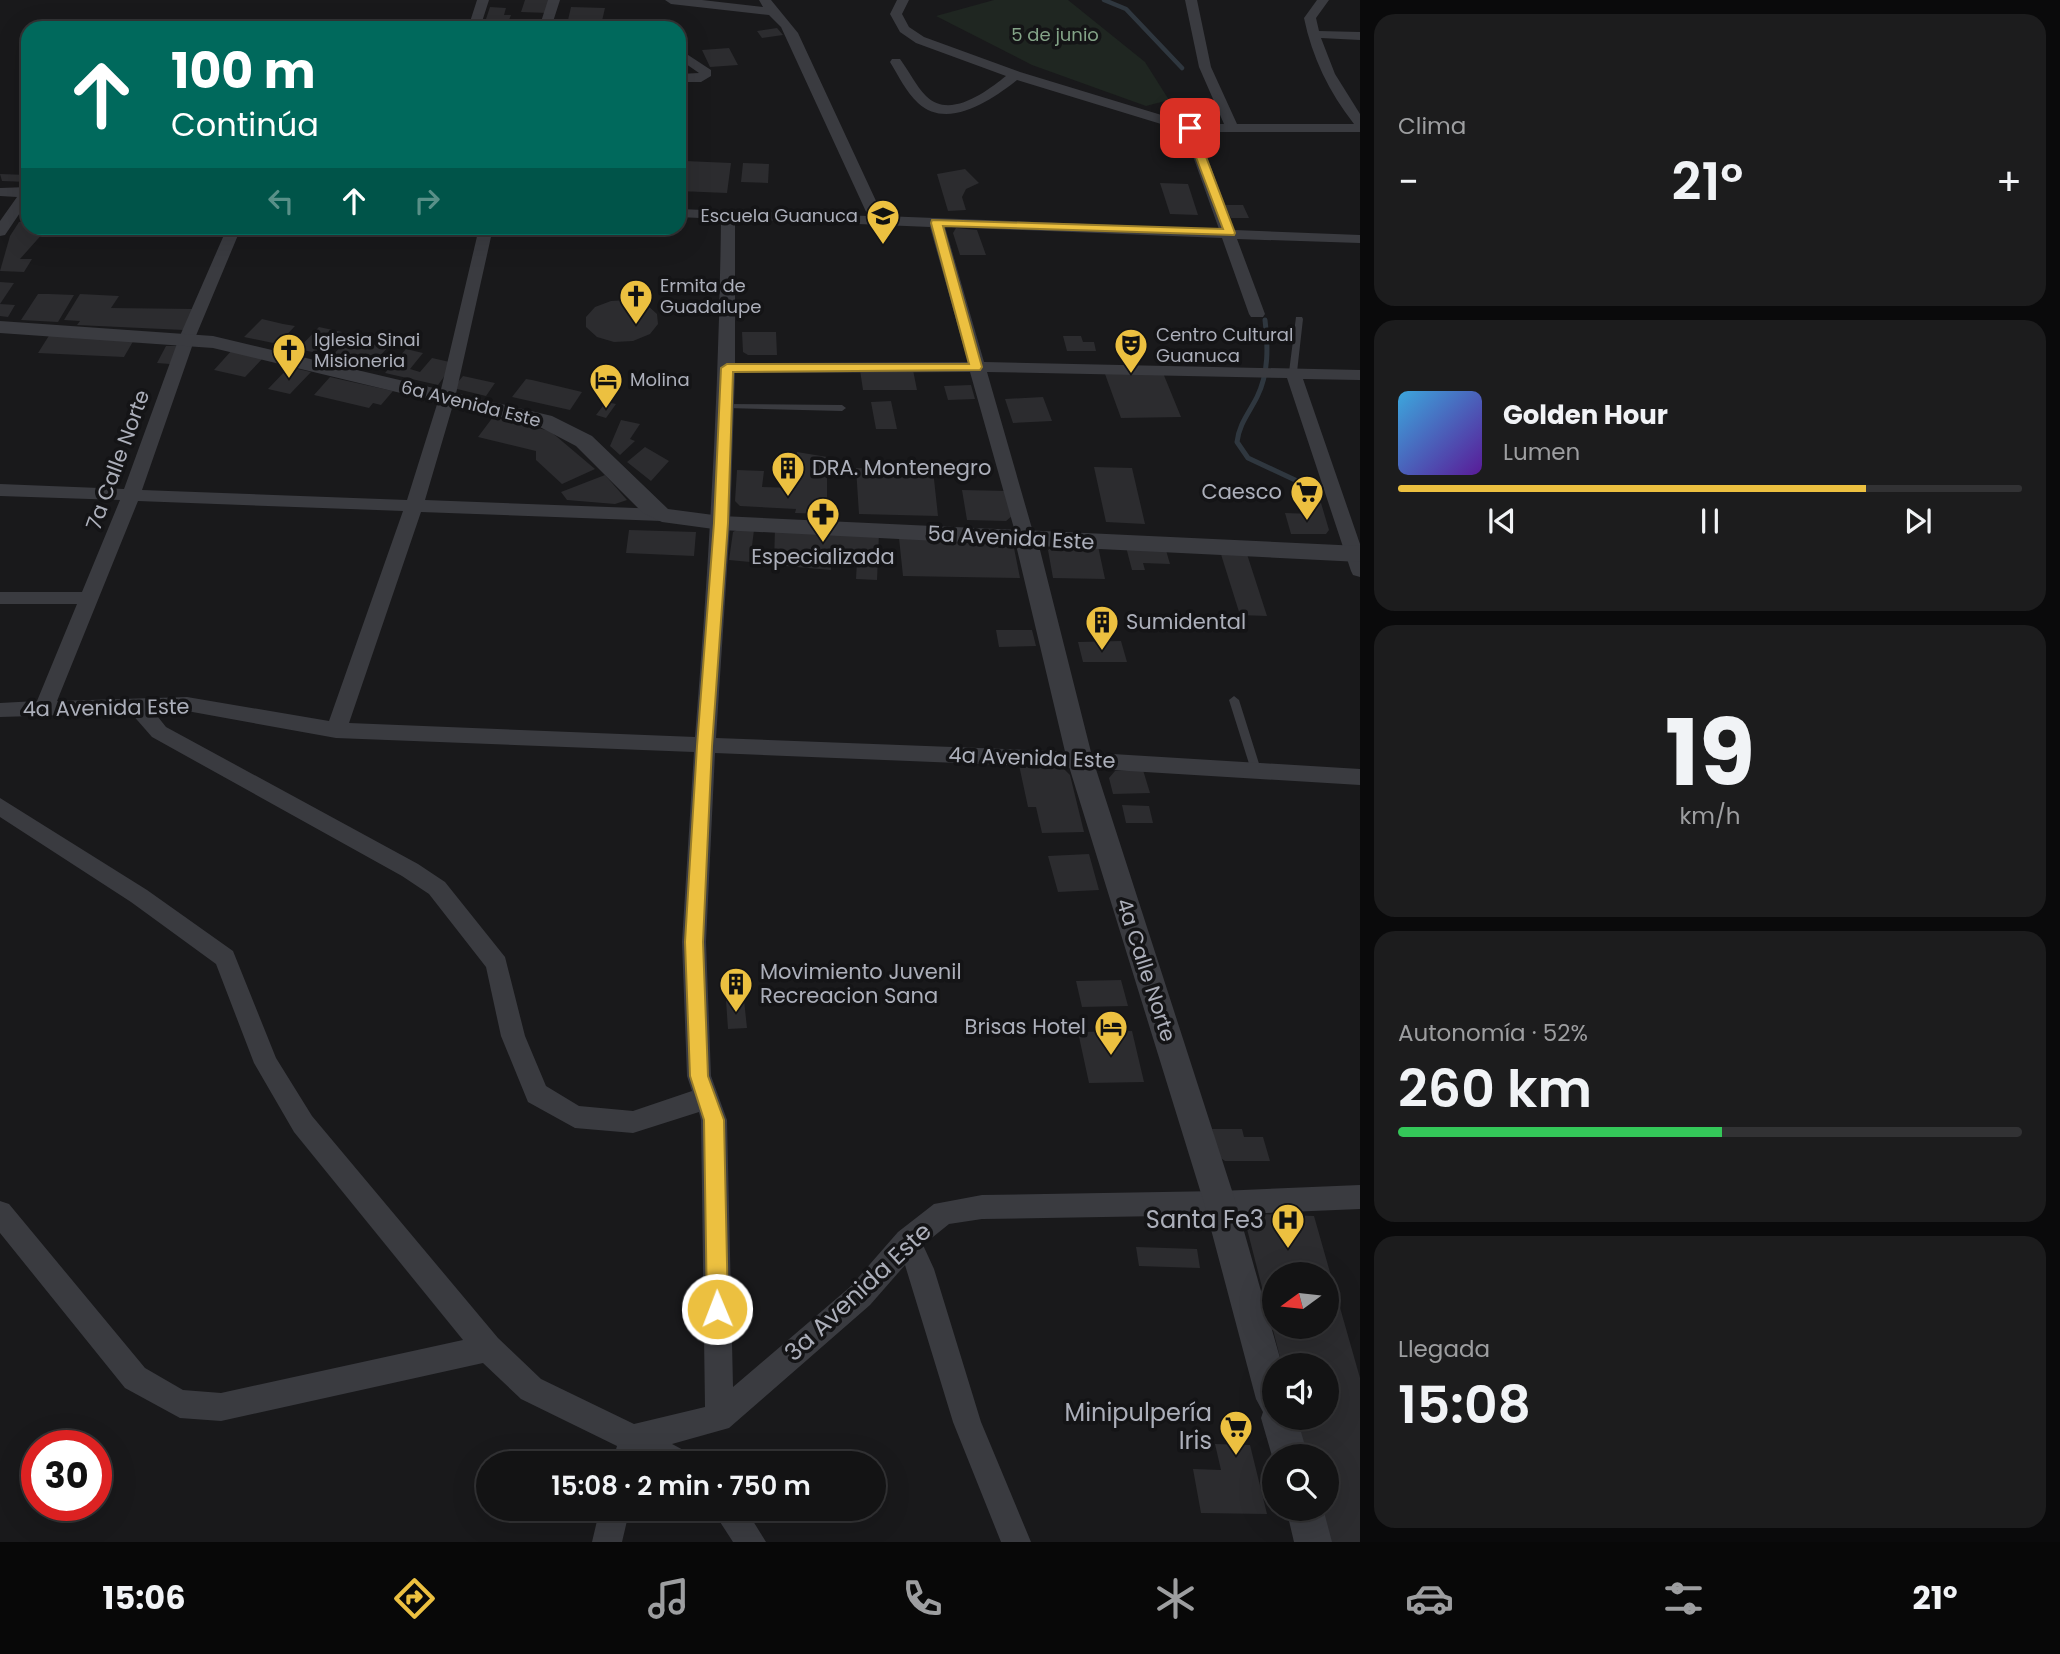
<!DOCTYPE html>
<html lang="es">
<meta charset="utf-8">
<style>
:root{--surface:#131314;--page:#1c1c1d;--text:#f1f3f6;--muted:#9d9ea0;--line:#323234;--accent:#ecc040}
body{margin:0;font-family:Poppins,sans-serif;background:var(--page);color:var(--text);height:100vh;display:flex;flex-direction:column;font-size:26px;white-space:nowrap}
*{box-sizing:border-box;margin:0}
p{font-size:23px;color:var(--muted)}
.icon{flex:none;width:38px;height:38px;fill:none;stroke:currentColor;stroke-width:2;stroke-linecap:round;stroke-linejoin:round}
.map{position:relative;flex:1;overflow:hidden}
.drawer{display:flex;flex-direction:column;gap:14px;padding:14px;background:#0a0a0b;width:700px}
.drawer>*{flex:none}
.guide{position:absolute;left:21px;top:21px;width:665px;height:214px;border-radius:21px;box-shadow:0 7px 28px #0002,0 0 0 2px var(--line);background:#00695c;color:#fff;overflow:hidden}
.needle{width:46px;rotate:255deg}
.tools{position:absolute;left:1262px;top:1262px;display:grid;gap:14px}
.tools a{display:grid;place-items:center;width:77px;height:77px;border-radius:50%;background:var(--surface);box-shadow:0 7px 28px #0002,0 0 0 2px var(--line);font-size:35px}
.speed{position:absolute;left:21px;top:1430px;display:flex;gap:14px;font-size:35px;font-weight:700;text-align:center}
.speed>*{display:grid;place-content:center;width:91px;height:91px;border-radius:50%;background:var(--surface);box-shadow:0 7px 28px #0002,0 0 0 2px var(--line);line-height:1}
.speed .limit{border:10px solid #d22;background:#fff;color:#111}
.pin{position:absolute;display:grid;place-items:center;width:60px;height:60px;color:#fff;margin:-30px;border-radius:14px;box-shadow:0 4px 10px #0006}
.me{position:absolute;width:77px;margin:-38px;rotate:359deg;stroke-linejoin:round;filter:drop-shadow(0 0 5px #0008)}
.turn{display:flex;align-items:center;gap:24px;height:147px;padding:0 35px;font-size:32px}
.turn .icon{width:91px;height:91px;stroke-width:2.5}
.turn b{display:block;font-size:49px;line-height:60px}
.lanes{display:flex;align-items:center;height:66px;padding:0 35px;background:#0003;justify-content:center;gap:35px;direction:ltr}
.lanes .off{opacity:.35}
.big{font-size:52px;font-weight:600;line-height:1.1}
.drawer .tile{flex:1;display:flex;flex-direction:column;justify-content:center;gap:10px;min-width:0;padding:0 24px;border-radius:21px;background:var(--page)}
.drawer .dial{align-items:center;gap:0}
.dial b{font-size:91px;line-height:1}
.song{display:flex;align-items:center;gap:21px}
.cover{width:84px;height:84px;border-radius:10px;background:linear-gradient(135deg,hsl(200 70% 55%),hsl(270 70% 35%))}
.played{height:7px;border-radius:4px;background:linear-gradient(90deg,var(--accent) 75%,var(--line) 75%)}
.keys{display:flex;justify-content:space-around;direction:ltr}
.heat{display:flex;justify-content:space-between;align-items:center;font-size:38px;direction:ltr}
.charge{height:10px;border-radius:5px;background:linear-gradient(90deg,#34c759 52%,var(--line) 0)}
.trip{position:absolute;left:476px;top:1451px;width:410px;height:70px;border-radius:35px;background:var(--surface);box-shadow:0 7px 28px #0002,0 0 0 2px var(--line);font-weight:600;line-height:70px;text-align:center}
.dock{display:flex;height:112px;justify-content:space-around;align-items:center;background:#080808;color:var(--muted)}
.dock .icon{width:49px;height:49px}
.dock .active{color:var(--accent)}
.dock b{font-size:32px;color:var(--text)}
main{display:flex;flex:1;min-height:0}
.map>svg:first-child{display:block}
.green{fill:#1f2621}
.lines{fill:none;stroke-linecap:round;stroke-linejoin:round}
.stream-far1{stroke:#2f373f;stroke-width:4.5}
.stream{stroke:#2f373f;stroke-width:5}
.building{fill:#2c2c2f;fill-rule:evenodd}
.service{fill:#3a3b40;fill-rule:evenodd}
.minor{fill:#3a3b40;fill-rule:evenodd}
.tertiary{fill:#3a3b40;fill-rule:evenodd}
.route{fill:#ecc040;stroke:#997d2a;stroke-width:2}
.labels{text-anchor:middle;stroke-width:7;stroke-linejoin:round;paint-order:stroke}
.far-park-label{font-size:18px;fill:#84a488;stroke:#141416}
.far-poi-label{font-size:18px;fill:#acafba;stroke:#141416;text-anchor:start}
.far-street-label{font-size:18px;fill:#acafba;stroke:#141416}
.street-label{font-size:21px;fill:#acafba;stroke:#141416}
.poi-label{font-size:21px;fill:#acafba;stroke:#141416;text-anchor:start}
.near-poi-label{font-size:24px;fill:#acafba;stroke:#141416;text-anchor:end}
.near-street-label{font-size:24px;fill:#acafba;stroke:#141416}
</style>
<main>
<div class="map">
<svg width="1360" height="1542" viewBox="0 0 1360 1542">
<rect width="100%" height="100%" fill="#19191b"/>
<path class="green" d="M994 0H1068L1145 62 1169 100 1146 106 1032 65 936 16Z"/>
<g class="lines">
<path class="stream-far1" d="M1104 0 1126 9 1182 68"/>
<path class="stream" d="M1265 320C1268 346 1269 373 1257 397 1249 413 1239 424 1237 442L1248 458 1310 487"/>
</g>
<path class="building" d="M525 0H552L548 13 521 12Z
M490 7 506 8 504 15H511L509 20 486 19Z
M571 7 605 8 602 21 568 20Z
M777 28 783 35 762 38 757 31Z
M729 48 738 65 710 67 702 50Z
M685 161 731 163 727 193 679 191Z
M743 163 769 164 768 183 741 182Z
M965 169 979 183 966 189 962 197 966 210 948 211 937 174Z
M0 174 28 175V182L2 181Z
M1160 183 1188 184 1198 215 1170 214Z
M1225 205H1243L1249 218H1231Z
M19 222H28V228H63L60 232H44L20 259H32L24 272 0 271 10 236Z
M956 228 977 230 986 255H960L953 233Z
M0 282 14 283 0 304Z
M38 294H49L74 295 58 322 21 320Z
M80 294 119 296 111 308 195 309 184 330 77 325 80 321 64 320Z
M630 300 647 305 657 314 658 324 650 334 633 341 614 342 597 337 586 327V317L595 307 611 301Z
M0 304 15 305 8 317 0 316Z
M262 319 283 324 295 326 278 344 244 337Z
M319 327 342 332 322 354 298 349Z
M742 332H776L777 355H748L743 352Z
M50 334 135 338 124 357 38 353Z
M1063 336H1081L1083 342H1094L1096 351H1067Z
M348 339 372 344 387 348 370 368 330 358Z
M166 346H179L170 364 157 363Z
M406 349 423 353 410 369 420 372 432 358 454 363 438 385 385 373Z
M232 350 263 358 245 377 214 370Z
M289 367 311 372 290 394 268 389Z
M860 370H913L917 390H863Z
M1163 373 1181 417 1121 418 1105 374Z
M463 376 495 383 486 396 453 388Z
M330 377 343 380 393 391 381 405 373 403 369 408 314 395Z
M526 379 532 380 582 392 570 410 512 397Z
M971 385 975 399 948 400 944 386Z
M1043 397 1052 421 1013 423 1005 399Z
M891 401 897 429H876L871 402Z
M606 402 616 404 606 418 596 415Z
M493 417 550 431 595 469 562 484 536 460V451L478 437Z
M621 420 640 424 630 439 635 441 620 455 610 446Z
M645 447 669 461 651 481 627 462Z
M797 452 827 457V514L795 513 796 509 740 506 735 501 737 470 764 471 762 487 796 488Z
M1094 467 1132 468 1145 524 1106 522Z
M856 468 933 470 938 516 859 514Z
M605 475 627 500 615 504 567 500 561 492Z
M962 490 1007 491 1012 516 1006 521 967 520Z
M1309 502 1321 503 1329 530 1326 534H1291L1285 513 1312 514Z
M775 527 879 533 877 580 856 579 857 561 831 559V570L774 565Z
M740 528 754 530 750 562 729 560 733 532Z
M629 530 696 532 694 556 626 553Z
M899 538 1004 539 1014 548 1020 578 903 576Z
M1056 545 1098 546 1105 579 1053 578 1048 550Z
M1126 547H1165L1170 564 1143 563 1145 570H1132Z
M1219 548H1245L1267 616 1240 615Z
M996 630H1032L1036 646 999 647Z
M1121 641 1127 662H1083L1078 642Z
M1059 764 1070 775 1084 832 1042 833 1036 807H1028L1019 765Z
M1143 770 1150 793 1113 794 1109 778 1115 771Z
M1122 805 1149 806 1153 823H1126Z
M1089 854 1099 890 1058 892 1048 856Z
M1121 980 1128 1006 1082 1007 1076 981Z
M726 1000H744L747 1028 728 1029Z
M1132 1031 1144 1082 1089 1083 1078 1032Z
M1212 1129H1242L1244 1137H1263L1270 1161H1225L1219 1157Z
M1260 1214 1314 1216 1360 1378V1542H1324L1314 1508H1326V1456H1298L1286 1418H1326V1365H1282L1246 1225ZM1274 1274H1326V1326H1274Z
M1136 1247 1197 1249 1200 1268 1139 1266Z
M1215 1444 1250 1445 1267 1514 1201 1513 1193 1469 1221 1470Z"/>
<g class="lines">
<path class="service" d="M1296 317H1302L1303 319 1297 372 1293 374 1289 372Z
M723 404 842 405 846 408 842 411 726 408H723Z
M1234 696 1239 700 1261 770 1256 774 1251 770 1229 700Z"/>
<path class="minor" d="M477 0H489L480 28H468Z
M548 0H560L551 28H539Z
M665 0H702L763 7 759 0H771L798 33 883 216 1219 229 1184 131 1017 80C993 99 948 131 918 103 906 92 898 75 890 62L892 59H900C909 71 916 86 926 96 950 120 987 91 1006 76L916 43 900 32 890 14 897 0H909L902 14 909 27 924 37 1020 72 1191 124H1224L1199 67 1185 0H1197L1211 67 1237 124H1354C1329 92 1312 57 1304 18L1317 0H1329L1316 18 1319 31 1360 32V40L1321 38 1335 74 1360 114V132H1198L1234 230 1360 235V243L1237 239 1265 314 1263 317H1251L1249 314 1222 238 945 227 984 362 1360 370V380L1303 379 1360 544V577L1353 575 1351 571 1287 378 987 372 1035 539 1026 545 1017 539 970 372 735 373 730 523 716 738 1080 752 1360 769V785L1080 768 715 753 706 942 711 1076 727 1120 733 1387 850 1287 898 1232 934 1204 982 1195 1220 1191 1360 1185V1209L1220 1215 982 1219 949 1224 923 1245 934 1269 981 1422 1031 1542H1001L953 1422 905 1265 870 1305 729 1428 672 1444 689 1453 694 1463H649L642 1460V1463H612L617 1446 521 1399 483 1363 221 1421 180 1418 125 1388 0 1233V1201L9 1204 145 1368 183 1390 221 1393 463 1340 294 1132 254 1063 216 964 131 902 0 817V798L147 890 233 951 276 1058 312 1116 498 1338 541 1379 634 1424 705 1407 701 1120 699 1112 633 1133 575 1128 528 1102 501 1036 486 967 429 894 402 876 152 737 131 713 0 717V703L37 701 77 604H0V592H82L120 500 0 496V484L124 489 179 338 227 228H241L195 338 142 490 407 500 439 398 479 228H493L455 398 425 500 662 509 671 515 662 521 421 512 349 723 695 737C709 564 719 392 721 219L679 217V209L868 216 781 27 769 15 671 4ZM735 219 930 227 968 362 735 363ZM138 501 403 511 329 721 187 697 57 701ZM187 711 336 738 694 752 682 942 687 1076 692 1091 633 1111 579 1106 546 1086 525 1036 505 957 445 882 418 864 166 727 154 712Z
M679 49 711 70V76L701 82H679V74L699 73 679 59Z
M28 187V201L5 235 0 236V221L17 197 0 196V188Z
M600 1508H630L622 1542H592Z
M711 1508H745L766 1542H733Z"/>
<path class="tertiary" d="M0 321 213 336 552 416 592 436 668 509 721 516 1360 546V562L1039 546 1093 760 1236 1203 1282 1365H1274V1418H1297L1308 1456H1274V1461L1272 1456 1261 1418 1263 1412 1256 1399 1204 1203 1067 760 1016 545 721 530 662 522 643 513 576 446 538 426 213 348 0 333Z
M1286 1508H1323L1332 1542H1294Z"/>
</g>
<path class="route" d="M1187 125 1195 128 1235 233 1234 235 943 226 982 367 980 370 733 372 728 523 712 746 703 942 708 1076 724 1120 728 1309 725 1317 717 1320 710 1317 707 1309 704 1120 690 1076 685 942 697 746 714 523 721 368 727 364H969L931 223 932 220 1223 229 1185 128Z"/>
<defs>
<symbol id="school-pin" viewBox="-11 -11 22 30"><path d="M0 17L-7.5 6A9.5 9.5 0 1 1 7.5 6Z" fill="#ecc040" stroke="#141416"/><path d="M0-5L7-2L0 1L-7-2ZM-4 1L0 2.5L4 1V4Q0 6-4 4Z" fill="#111"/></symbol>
<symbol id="church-pin" viewBox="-11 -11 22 30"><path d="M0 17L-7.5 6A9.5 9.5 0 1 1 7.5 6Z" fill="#ecc040" stroke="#141416"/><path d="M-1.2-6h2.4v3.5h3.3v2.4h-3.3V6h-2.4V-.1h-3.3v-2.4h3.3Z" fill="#111"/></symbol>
<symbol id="theatre-pin" viewBox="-11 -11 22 30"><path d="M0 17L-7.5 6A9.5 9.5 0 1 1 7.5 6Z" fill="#ecc040" stroke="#141416"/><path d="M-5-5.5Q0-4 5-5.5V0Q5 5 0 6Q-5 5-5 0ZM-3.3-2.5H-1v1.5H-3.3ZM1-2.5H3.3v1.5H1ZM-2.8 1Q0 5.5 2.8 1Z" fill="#111"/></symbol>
<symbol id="hotel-pin" viewBox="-11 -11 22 30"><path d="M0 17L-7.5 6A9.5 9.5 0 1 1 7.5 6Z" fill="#ecc040" stroke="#141416"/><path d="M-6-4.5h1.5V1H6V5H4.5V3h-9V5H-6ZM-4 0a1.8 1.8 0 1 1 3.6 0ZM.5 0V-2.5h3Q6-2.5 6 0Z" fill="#111"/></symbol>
<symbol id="building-pin" viewBox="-11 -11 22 30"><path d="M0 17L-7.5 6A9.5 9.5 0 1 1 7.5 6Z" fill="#ecc040" stroke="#141416"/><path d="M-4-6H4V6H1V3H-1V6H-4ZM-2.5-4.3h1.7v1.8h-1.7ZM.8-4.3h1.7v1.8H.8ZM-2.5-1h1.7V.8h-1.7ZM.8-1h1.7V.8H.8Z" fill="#111"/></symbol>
<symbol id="supermarket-pin" viewBox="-11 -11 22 30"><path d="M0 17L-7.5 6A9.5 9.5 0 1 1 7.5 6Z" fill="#ecc040" stroke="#141416"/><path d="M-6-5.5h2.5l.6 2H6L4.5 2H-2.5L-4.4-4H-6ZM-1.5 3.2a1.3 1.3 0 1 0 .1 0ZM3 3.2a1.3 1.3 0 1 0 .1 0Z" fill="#111"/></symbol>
<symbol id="pharmacy-pin" viewBox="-11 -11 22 30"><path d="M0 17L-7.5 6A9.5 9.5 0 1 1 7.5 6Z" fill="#ecc040" stroke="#141416"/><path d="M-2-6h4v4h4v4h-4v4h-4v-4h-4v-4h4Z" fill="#111"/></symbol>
<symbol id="hospital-pin" viewBox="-11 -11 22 30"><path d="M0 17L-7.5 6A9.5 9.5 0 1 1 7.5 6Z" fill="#ecc040" stroke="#141416"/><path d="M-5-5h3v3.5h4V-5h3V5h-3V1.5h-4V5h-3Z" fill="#111"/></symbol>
</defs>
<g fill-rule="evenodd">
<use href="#school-pin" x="864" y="197" width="38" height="52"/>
<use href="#church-pin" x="617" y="277" width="38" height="52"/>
<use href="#theatre-pin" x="1112" y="326" width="38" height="52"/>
<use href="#church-pin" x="270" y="331" width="38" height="52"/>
<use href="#hotel-pin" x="587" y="361" width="38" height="52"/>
<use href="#building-pin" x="769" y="449" width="38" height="52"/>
<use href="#supermarket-pin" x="1288" y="473" width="38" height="52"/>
<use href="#pharmacy-pin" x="804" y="495" width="38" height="52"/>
<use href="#building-pin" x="1083" y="603" width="38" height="52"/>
<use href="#building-pin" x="717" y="965" width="38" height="52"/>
<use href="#hotel-pin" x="1092" y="1008" width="38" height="52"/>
<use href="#hospital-pin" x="1269" y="1201" width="38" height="52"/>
<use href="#supermarket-pin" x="1217" y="1408" width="38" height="52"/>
</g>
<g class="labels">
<g class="far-park-label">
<text x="1055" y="41">5 de junio</text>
</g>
<g class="far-poi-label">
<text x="858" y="222" text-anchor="end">Escuela Guanuca</text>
<text x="660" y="292">Ermita de<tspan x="660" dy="21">Guadalupe</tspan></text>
<text x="1156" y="341">Centro Cultural<tspan x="1156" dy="21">Guanuca</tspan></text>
<text x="314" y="346">Iglesia Sinai<tspan x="314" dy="21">Misioneria</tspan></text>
<text x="630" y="386">Molina</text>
</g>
<g class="far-street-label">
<text transform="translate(471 404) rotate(14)" y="6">6a Avenida Este</text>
</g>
<g class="street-label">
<text transform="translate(118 460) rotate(-70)" y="7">7a Calle Norte</text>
<text transform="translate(1011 538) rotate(3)" y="7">5a Avenida Este</text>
<text transform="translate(106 708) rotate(-1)" y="7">4a Avenida Este</text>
<text transform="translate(1032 758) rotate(2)" y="7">4a Avenida Este</text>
<text transform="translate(1146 970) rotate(72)" y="7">4a Calle Norte</text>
</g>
<g class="poi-label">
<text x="812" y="475">DRA. Montenegro</text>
<text x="1282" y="499" text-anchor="end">Caesco</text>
<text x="823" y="564" text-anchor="middle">Especializada</text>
<text x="1126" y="629">Sumidental</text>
<text x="760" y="979">Movimiento Juvenil<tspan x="760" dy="24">Recreacion Sana</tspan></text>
<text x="1086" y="1034" text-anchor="end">Brisas Hotel</text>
</g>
<g class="near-poi-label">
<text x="1264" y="1228">Santa Fe3</text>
<text x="1212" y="1421">Minipulpería<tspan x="1212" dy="28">Iris</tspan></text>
</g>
<g class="near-street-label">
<text transform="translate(858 1292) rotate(-43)" y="8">3a Avenida Este</text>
</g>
</g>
</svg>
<div class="tools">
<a><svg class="needle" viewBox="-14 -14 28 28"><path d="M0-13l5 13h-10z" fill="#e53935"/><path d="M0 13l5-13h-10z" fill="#9d9ea0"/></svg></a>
<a><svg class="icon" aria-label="sound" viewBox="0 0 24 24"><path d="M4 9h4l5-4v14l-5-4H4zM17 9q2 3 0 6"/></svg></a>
<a><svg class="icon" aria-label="search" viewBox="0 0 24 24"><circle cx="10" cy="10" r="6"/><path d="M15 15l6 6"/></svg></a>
</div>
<div class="speed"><div class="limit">30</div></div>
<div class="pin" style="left:1190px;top:128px;background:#d93025"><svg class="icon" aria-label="arrive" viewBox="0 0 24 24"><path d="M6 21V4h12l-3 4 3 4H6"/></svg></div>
<svg class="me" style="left:717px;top:1309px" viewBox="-20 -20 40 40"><circle r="17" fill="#ecc040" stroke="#fff" stroke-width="3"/><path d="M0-11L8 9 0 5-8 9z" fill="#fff"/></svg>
<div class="trip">15:08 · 2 min · 750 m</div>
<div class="guide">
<div class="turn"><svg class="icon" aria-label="ahead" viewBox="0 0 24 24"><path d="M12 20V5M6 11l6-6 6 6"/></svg><div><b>100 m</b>Continúa</div></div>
<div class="lanes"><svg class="icon off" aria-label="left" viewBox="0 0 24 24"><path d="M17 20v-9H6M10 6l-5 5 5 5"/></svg><svg class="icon" aria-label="ahead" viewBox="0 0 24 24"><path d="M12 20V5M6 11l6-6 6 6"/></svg><svg class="icon off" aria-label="right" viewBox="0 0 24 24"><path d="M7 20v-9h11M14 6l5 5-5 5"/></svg></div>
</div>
</div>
<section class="drawer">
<div class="tile"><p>Clima</p>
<div class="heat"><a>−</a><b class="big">21°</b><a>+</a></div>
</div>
<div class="tile">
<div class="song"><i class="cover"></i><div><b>Golden Hour</b><p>Lumen</p></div></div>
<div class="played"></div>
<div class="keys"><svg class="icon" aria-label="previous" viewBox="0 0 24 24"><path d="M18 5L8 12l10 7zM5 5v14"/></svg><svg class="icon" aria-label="pause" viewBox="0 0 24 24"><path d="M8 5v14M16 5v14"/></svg><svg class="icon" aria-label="next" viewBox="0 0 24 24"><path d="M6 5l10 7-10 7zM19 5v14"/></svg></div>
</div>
<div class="tile dial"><b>19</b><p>km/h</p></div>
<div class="tile"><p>Autonomía · 52%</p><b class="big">260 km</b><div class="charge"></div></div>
<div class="tile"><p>Llegada</p><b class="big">15:08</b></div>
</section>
</main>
<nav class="dock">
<b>15:06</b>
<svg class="icon active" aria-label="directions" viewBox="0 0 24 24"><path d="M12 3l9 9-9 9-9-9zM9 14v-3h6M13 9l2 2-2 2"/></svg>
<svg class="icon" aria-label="music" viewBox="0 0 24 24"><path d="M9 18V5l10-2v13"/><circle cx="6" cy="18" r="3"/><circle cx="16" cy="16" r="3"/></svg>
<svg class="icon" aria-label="phone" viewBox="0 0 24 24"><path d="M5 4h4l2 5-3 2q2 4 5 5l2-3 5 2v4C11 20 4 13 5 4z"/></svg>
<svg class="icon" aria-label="climate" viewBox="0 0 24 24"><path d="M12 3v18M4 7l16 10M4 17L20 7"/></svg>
<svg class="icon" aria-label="car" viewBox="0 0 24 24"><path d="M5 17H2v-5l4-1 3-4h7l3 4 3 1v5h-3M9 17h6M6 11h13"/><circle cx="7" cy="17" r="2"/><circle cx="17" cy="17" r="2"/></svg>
<svg class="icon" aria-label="filters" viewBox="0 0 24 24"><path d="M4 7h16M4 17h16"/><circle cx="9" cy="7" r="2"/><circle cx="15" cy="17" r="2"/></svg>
<b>21°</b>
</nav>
